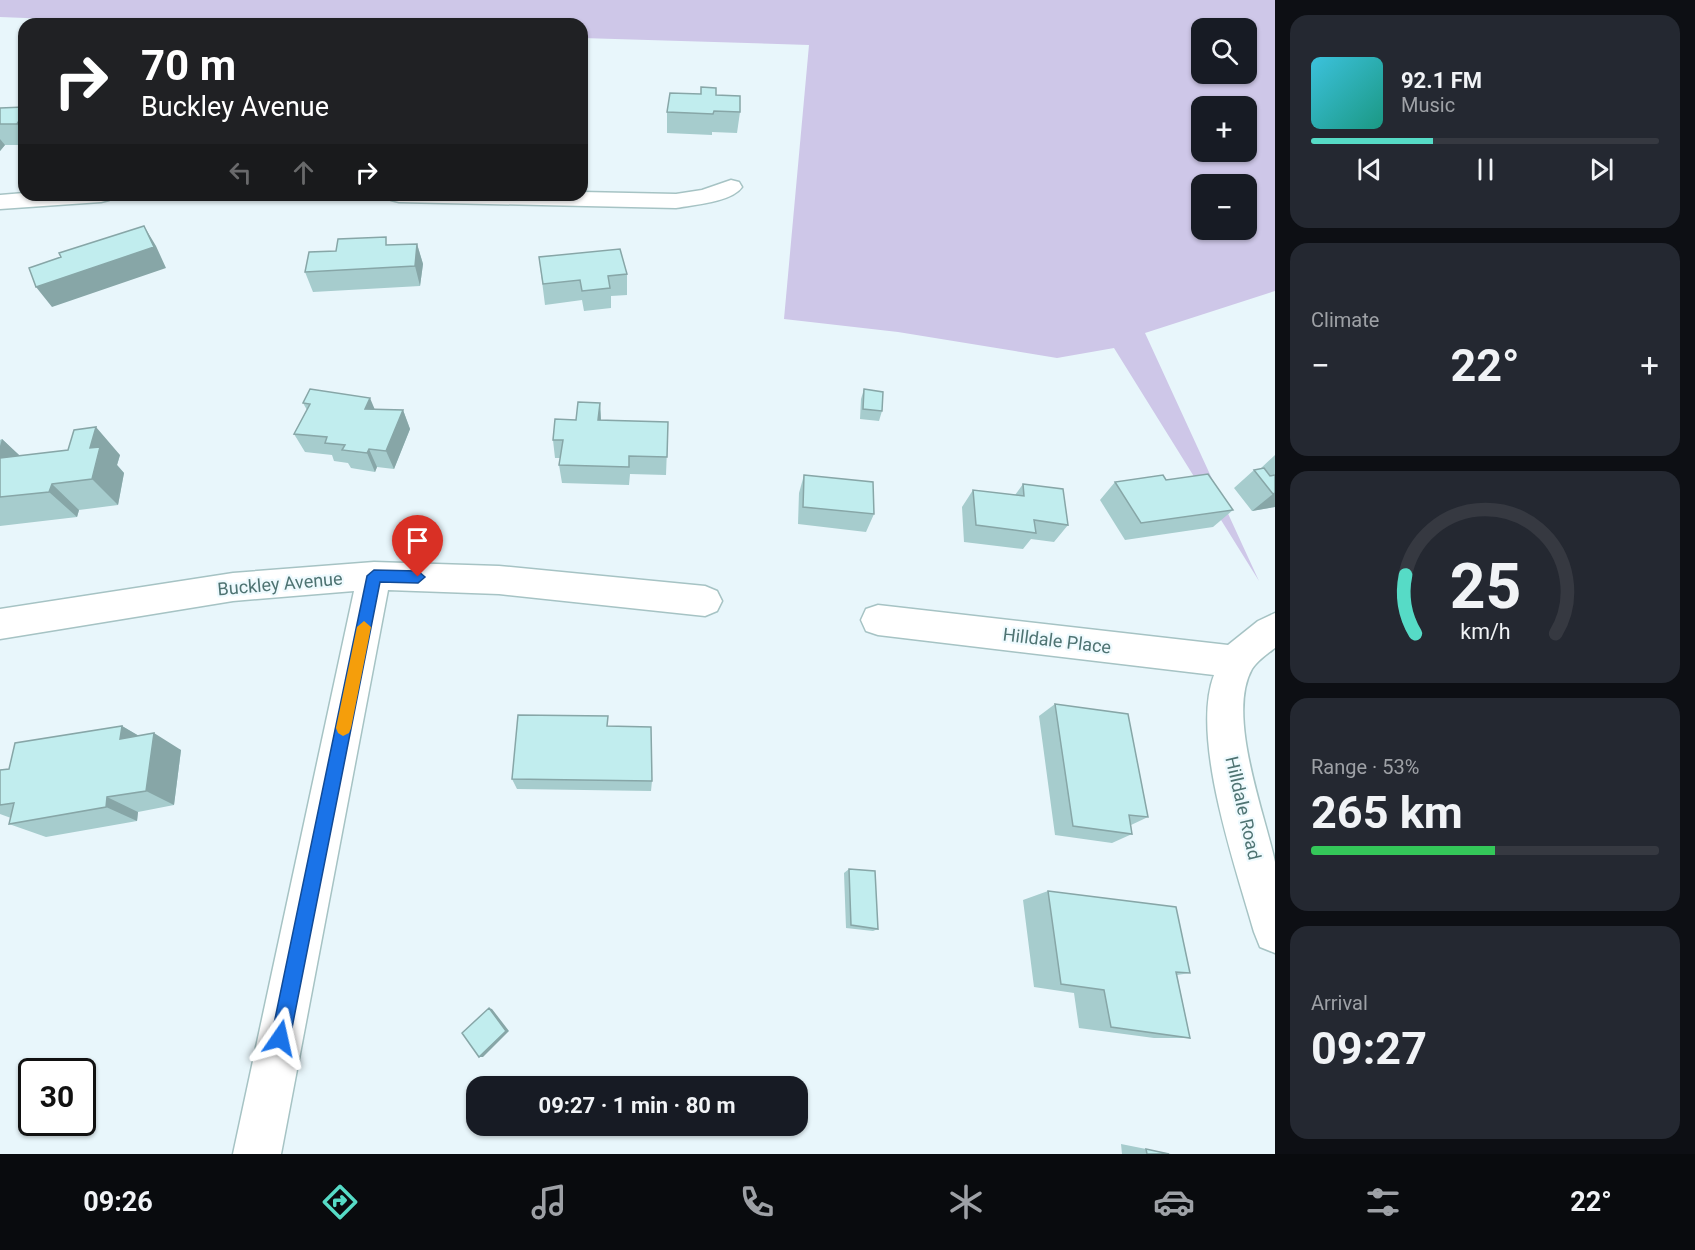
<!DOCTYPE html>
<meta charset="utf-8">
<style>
:root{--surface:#171b24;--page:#242831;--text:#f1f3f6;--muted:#9ea1a6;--line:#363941;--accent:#56dbc6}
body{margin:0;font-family:Roboto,sans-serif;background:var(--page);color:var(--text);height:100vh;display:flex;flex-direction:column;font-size:22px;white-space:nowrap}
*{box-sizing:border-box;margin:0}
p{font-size:20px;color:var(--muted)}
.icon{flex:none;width:33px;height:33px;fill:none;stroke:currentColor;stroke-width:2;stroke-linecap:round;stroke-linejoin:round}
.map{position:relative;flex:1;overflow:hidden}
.sheet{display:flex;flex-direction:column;gap:15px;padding:15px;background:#0d0f14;width:420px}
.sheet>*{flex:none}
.guide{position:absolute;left:18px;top:18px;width:570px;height:183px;border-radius:18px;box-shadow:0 2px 4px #0004;background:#202124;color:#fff;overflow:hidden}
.controls{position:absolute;left:1191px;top:18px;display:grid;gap:12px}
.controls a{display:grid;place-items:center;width:66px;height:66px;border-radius:12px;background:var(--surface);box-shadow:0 2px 4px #0004;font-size:30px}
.speed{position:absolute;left:18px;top:1058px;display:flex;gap:12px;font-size:30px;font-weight:700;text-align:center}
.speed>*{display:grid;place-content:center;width:78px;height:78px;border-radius:50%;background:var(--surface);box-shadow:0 2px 4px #0004;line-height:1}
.speed .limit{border:3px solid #111;border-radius:9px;background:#fff;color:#111}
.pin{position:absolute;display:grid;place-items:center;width:51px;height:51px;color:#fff;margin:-62px -26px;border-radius:50% 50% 50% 0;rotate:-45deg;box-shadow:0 0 6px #0007}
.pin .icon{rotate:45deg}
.me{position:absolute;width:66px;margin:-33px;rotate:11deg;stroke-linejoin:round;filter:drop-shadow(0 0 4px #0008)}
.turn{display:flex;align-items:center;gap:21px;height:126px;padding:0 24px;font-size:27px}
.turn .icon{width:78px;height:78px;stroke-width:2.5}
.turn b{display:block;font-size:42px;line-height:51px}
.lanes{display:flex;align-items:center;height:57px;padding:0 24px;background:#0003;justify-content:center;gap:30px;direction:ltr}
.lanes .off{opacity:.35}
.big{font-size:45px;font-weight:700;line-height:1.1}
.sheet .card{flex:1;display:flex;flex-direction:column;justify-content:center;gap:9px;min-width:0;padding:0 21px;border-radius:18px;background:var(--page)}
.sheet .dial{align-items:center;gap:0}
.dial svg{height:156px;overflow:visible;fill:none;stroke:var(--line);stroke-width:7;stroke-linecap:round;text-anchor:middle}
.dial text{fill:var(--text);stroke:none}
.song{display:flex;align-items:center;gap:18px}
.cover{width:72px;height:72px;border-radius:9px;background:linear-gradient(135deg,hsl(190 70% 55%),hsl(170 70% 35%))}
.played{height:6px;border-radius:3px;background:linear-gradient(90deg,var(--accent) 35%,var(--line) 35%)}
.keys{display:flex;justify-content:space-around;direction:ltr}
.heat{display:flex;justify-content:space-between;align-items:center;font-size:33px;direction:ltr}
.charge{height:9px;border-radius:4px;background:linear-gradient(90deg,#34c759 53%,var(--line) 0)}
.trip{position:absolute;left:466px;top:1076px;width:342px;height:60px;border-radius:18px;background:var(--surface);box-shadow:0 2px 4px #0004;font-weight:700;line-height:60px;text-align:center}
.dock{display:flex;height:96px;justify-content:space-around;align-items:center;background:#090b0e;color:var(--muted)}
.dock .icon{width:42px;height:42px}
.dock .active{color:var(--accent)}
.dock b{font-size:27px;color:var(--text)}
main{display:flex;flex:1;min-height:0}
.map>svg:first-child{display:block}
.green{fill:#cec7e8;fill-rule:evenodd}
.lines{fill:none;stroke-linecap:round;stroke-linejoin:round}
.minor-casing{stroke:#a6c3c4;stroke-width:3}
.minor{fill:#fff;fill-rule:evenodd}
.wall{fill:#a6cccd}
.shaded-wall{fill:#87a6a7}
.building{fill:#c1edee;stroke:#87a6a7;stroke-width:1.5}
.route{fill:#1a73e8;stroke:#114b97;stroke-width:1.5}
.slow{fill:#f59e0b}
.labels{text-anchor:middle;stroke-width:4.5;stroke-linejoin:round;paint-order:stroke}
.street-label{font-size:18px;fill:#4e7372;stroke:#eefafe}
</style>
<main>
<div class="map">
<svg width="1275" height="1154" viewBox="0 0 1275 1154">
<rect width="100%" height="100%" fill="#e8f6fb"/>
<path class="green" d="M0 0H1275V291L1145 333 1259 581 1114 348 1057 358 898 332 784 319 809 45 582 38V24H179L0 17ZM1202 28H1246V74H1202ZM1202 106H1246V152H1202ZM1202 184H1246V230H1202Z"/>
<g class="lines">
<defs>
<path id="minor" d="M731 180 739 182 742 187C732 202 693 205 676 208L399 202 391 200 387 195H582V192L676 194 702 190Z
M24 193V195H113L109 200 101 202 0 209V195Z
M374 562 499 566 705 586 717 591 722 601 717 611 705 616 499 594 388 590 281 1154H233L354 591 233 601 0 639V609L233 573Z
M878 605 1228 645 1258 621 1275 613V648C1267 654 1257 661 1252 669 1226 715 1265 814 1275 862 1275 888 1275 925 1275 953L1260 947 1254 932C1236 868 1190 738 1214 675L878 635 866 631 861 620 866 609Z"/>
</defs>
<use href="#minor" class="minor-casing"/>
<use href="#minor" class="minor"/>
</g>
<path class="wall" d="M716 95 740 112 737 133 712 132V135L667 133V112Z
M24 107V145H5L0 151V108Z
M417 244 423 264 420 286 313 292 305 272 336 251 389 245Z
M539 257 627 274V295L611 296V308L584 311 582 300 545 305Z
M864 389 882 411 879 421 860 419 861 399Z
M303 403 375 410H403L410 429 394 469 377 467 375 472 351 468 348 463 334 461 332 455 305 452 294 434 307 410Z
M600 403 601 420 668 422 666 475 630 474 629 485 562 483 559 465 560 458H555L553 440 576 420Z
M2 439 19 456 120 455 117 465 124 473 118 505 79 510 77 517 0 526V440Z
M1275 455V507L1252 511 1234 488 1254 470 1260 469Z
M804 475 874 514 866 532 798 524 799 493Z
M1166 480 1233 510 1213 527 1125 540 1100 500 1115 482Z
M1023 484 1068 525 1054 542 1031 539 1023 549 964 542 962 507 973 490 1015 495Z
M1055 704 1148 817 1131 825 1132 834 1112 843 1055 835 1039 716Z
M122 726 139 736 181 750 174 805 138 812 137 821 46 837 9 824 11 818 0 814V770L9 769Z
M609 726 652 781 651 791 517 789 512 779Z
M849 869 878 929 873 931 846 928 844 873Z
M1048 891 1190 973 1177 975 1190 1038H1154L1079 1028 1074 993 1034 987 1023 900Z
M1121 1144 1171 1154H1122Z"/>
<path class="shaded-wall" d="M24 113V134L17 124Z
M0 139 5 145 0 151Z
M144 226 156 246 166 268 52 307 36 287Z
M417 244 423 264 420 286 415 266Z
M370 398 378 417 365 409Z
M600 403 601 422 598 420Z
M403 410 410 429 394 469 386 451Z
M96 427 120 455 117 465 124 473 118 505 92 479 90 448Z
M2 439 31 466 0 462V446Z
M369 449 377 467 375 472 367 453Z
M52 484 79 510 77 517 49 492Z
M1275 493V507L1252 511 1273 494Z
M122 726 151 743 120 739Z
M154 733 181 750 174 805 146 791Z
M107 797 138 812 137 821 106 807Z
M489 1008 492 1009 509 1031 483 1057H479Z"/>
<path class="building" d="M701 87 716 88V95L740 96V112L714 111 713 114 667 112 670 93 701 94Z
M24 107V113L17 124H0V108Z
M144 226 154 247 36 287 29 268 61 257 59 253Z
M386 237V245L417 244 415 266 305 272 309 252 336 251 338 239Z
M620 249 627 274 608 276 610 288 582 291 580 280 543 284 539 257Z
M310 389 370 398 365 409 403 410 386 451 369 449 367 453 342 450 345 445 325 443 327 437 294 434 310 404 303 403Z
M864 389 883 392 882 411 863 409Z
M578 402 600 403 598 420 668 422 667 457 629 456V467L559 465 563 440H553L555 419 576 420Z
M96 427 90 448 100 447 92 479 52 484 49 492 0 497V458L68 450 74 430Z
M1264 468 1270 476 1275 475V493L1273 494 1254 470Z
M1208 474 1233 510 1141 523 1115 482 1163 475 1166 480Z
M804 475 873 482 874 514 803 507Z
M1023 484 1063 489 1068 525 1034 520 1036 533 976 525 973 490 1024 496Z
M1055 704 1128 714 1148 817 1129 815 1132 834 1073 826Z
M518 715 608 716 607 726 651 727 652 781 512 779Z
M122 726 120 739 154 733 146 791 107 797 106 807 9 824 14 803 0 805V770L9 769 15 743Z
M849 869 875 871 878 929 851 925Z
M1048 891 1176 907 1190 973 1176 972 1190 1038 1111 1027 1104 990 1061 984Z
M489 1008 506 1031 479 1057 462 1033Z
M1146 1149 1169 1154H1147Z"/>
<path class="route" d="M374 570 418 571 425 577 418 583 380 582 290 1038 287 1045 280 1048 274 1045 271 1038 367 576Z"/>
<path class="slow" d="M364 621 371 627 351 728 349 733 343 736 338 733 336 728 357 627Z"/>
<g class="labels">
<g class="street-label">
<text transform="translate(280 584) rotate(-5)" y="6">Buckley Avenue</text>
<text transform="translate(1057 641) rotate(7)" y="6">Hilldale Place</text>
<text transform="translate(1243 808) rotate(77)" y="6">Hilldale Road</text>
</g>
</g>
</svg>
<div class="controls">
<a><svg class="icon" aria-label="search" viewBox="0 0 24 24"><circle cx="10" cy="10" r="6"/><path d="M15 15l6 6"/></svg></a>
<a>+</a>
<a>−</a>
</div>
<div class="speed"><div class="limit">30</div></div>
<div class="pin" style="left:418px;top:577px;background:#d93025"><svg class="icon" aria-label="arrive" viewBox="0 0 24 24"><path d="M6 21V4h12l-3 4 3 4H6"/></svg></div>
<svg class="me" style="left:280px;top:1038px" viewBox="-20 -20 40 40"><path d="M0-17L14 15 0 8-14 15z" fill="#1a73e8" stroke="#fff" stroke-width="4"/></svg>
<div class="trip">09:27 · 1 min · 80 m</div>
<div class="guide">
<div class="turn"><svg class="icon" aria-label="right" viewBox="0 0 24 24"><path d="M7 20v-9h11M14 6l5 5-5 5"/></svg><div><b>70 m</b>Buckley Avenue</div></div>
<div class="lanes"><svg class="icon off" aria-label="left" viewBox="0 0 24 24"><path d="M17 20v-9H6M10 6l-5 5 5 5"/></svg><svg class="icon off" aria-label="ahead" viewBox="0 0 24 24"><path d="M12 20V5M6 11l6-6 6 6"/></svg><svg class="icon" aria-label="right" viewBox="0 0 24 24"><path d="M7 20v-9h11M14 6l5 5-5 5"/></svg></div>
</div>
</div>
<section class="sheet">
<div class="card">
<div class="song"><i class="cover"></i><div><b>92.1 FM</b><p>Music</p></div></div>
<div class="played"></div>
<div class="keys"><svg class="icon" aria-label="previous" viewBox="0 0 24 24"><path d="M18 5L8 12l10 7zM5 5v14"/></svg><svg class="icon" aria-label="pause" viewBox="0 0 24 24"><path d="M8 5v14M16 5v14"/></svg><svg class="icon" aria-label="next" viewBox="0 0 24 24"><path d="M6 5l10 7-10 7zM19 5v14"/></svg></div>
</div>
<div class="card"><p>Climate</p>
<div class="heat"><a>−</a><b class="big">22°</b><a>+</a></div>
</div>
<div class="card dial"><svg viewBox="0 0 100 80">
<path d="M14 69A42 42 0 1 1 86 69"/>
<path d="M14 69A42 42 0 0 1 9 39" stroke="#56dbc6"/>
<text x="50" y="56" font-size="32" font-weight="700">25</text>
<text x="50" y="72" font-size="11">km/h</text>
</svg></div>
<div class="card"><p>Range · 53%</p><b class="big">265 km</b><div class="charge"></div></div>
<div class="card"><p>Arrival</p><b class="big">09:27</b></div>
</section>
</main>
<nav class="dock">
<b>09:26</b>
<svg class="icon active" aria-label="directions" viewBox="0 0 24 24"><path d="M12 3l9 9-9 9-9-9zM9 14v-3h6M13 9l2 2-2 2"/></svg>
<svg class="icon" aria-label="music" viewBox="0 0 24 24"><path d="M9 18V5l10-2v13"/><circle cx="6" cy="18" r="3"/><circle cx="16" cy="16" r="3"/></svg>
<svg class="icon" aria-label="phone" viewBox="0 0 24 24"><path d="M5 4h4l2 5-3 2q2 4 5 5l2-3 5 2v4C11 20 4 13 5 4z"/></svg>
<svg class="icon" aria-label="climate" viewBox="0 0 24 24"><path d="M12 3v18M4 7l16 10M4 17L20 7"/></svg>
<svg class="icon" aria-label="car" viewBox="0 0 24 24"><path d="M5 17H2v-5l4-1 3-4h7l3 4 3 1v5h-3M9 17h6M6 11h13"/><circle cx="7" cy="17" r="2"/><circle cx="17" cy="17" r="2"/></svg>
<svg class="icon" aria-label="filters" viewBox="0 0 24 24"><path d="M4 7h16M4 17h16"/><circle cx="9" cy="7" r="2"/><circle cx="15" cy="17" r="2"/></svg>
<b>22°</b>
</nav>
